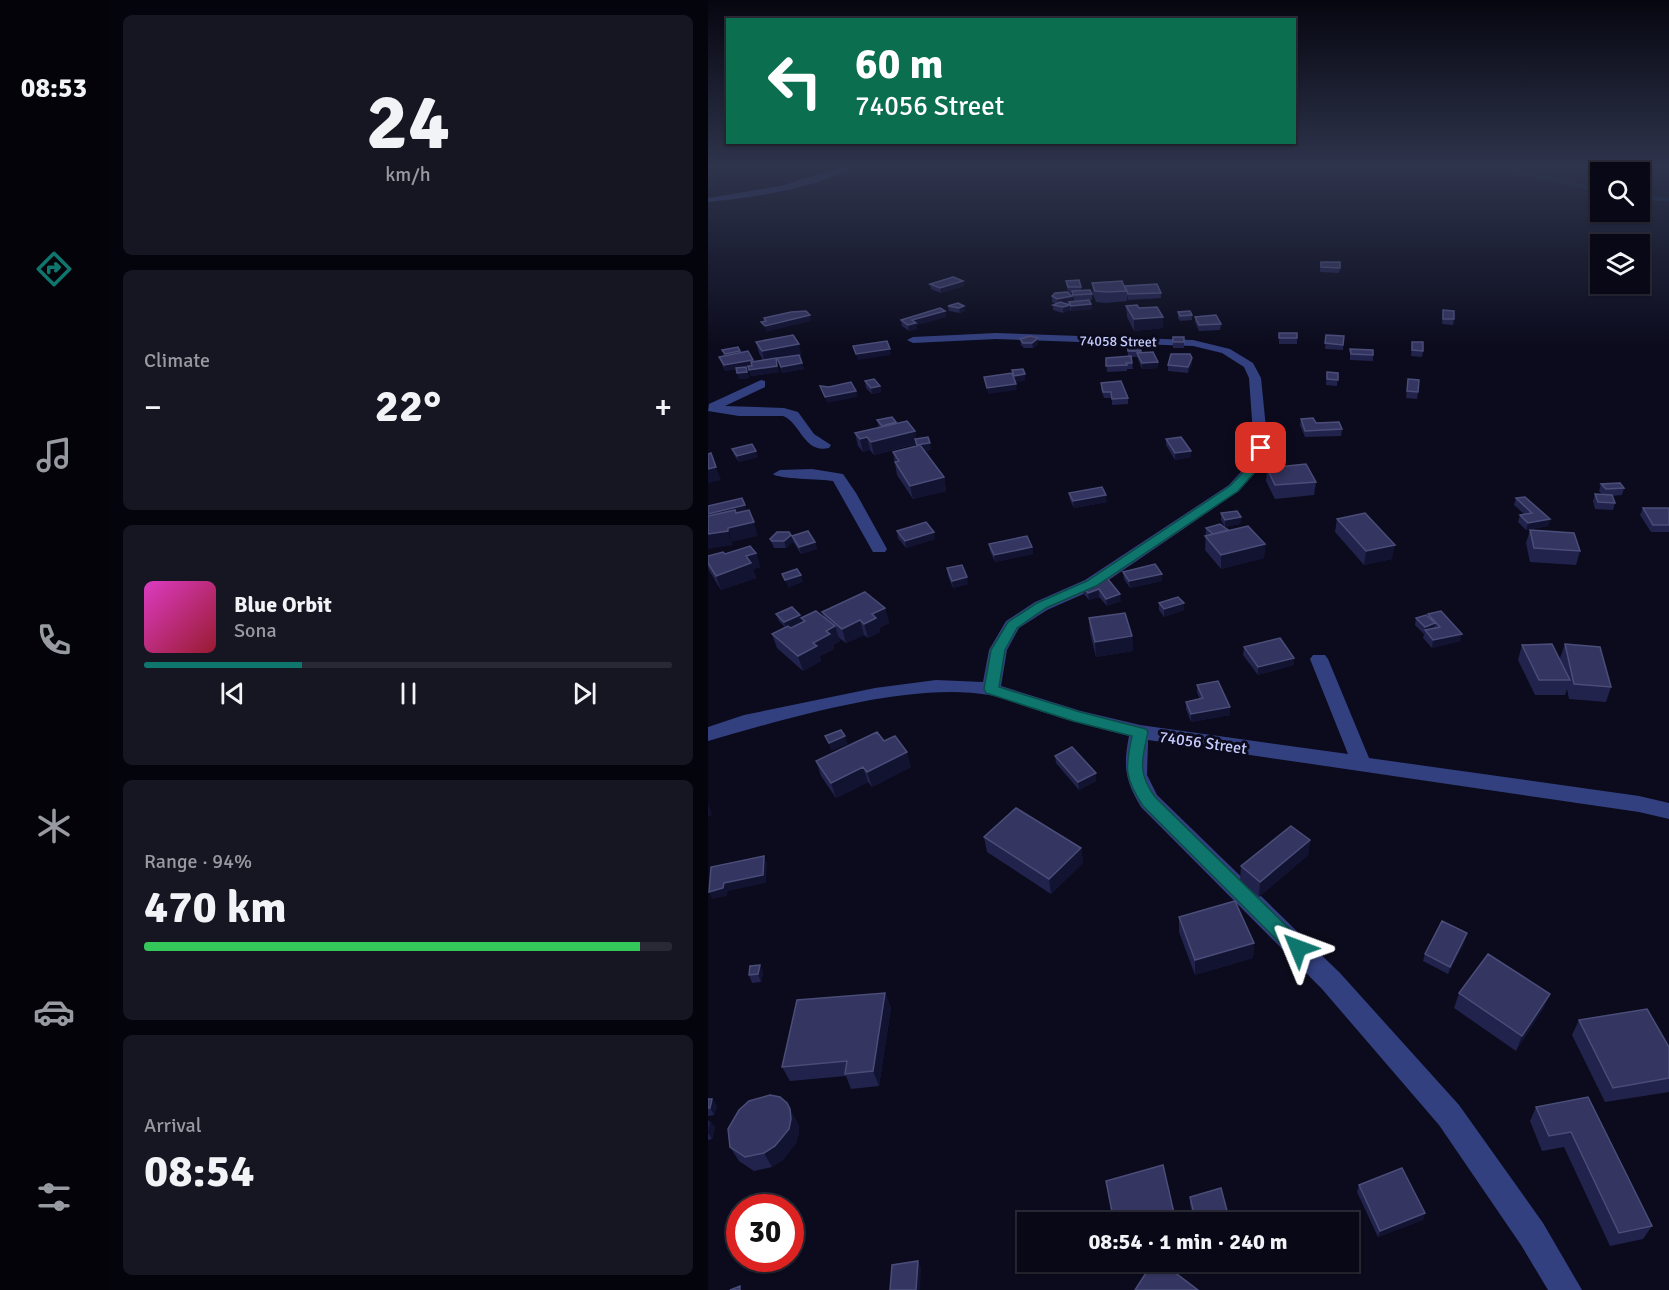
<!DOCTYPE html>
<meta charset="utf-8">
<style>
:root{--surface:#080816;--page:#161623;--text:#f1f3f6;--muted:#989aa1;--line:#292935;--accent:#0f766e}
body{margin:0;font-family:Signika,sans-serif;background:var(--page);color:var(--text);height:100vh;display:flex;flex-direction:column;font-size:22px;white-space:nowrap}
*{box-sizing:border-box;margin:0}
p{font-size:20px;color:var(--muted)}
.icon{flex:none;width:33px;height:33px;fill:none;stroke:currentColor;stroke-width:2;stroke-linecap:round;stroke-linejoin:round}
.map{position:relative;flex:1;overflow:hidden}
.side{display:flex;flex-direction:column;gap:15px;padding:15px;background:#04040c;width:600px}
.side>*{flex:none}
.banner{position:absolute;left:18px;top:18px;width:570px;height:126px;border-radius:0px;box-shadow:0 2px 4px #0004,0 0 0 2px var(--line);background:#0b6e4f;color:#fff;overflow:hidden}
.tools{position:absolute;left:882px;top:162px;display:grid;gap:12px}
.tools a{display:grid;place-items:center;width:60px;height:60px;border-radius:0px;background:var(--surface);box-shadow:0 2px 4px #0004,0 0 0 2px var(--line);font-size:30px}
.speed{position:absolute;left:18px;top:1194px;display:flex;gap:12px;font-size:30px;font-weight:700;text-align:center}
.speed>*{display:grid;place-content:center;width:78px;height:78px;border-radius:50%;background:var(--surface);box-shadow:0 2px 4px #0004,0 0 0 2px var(--line);line-height:1}
.speed .limit{border:9px solid #d22;background:#fff;color:#111}
.pin{position:absolute;display:grid;place-items:center;width:51px;height:51px;color:#fff;margin:-26px;border-radius:12px;box-shadow:0 3px 9px #0006}
.me{position:absolute;width:66px;margin:-33px;rotate:314deg;stroke-linejoin:round;filter:drop-shadow(0 0 4px #0008)}
.turn{display:flex;align-items:center;gap:21px;height:126px;padding:0 30px;font-size:27px}
.turn .icon{width:78px;height:78px;stroke-width:2.5}
.turn b{display:block;font-size:42px;line-height:51px}
.big{font-size:45px;font-weight:700;line-height:1.1}
.side .card{flex:1;display:flex;flex-direction:column;justify-content:center;gap:9px;min-width:0;padding:0 21px;border-radius:9px;background:var(--page)}
.side .dial{align-items:center;gap:0}
.dial b{font-size:78px;line-height:1}
.song{display:flex;align-items:center;gap:18px}
.cover{width:72px;height:72px;border-radius:9px;background:linear-gradient(135deg,hsl(310 70% 55%),hsl(350 70% 35%))}
.played{height:6px;border-radius:3px;background:linear-gradient(90deg,var(--accent) 30%,var(--line) 30%)}
.keys{display:flex;justify-content:space-around;direction:ltr}
.heat{display:flex;justify-content:space-between;align-items:center;font-size:33px;direction:ltr}
.charge{height:9px;border-radius:4px;background:linear-gradient(90deg,#34c759 94%,var(--line) 0)}
.trip{position:absolute;left:309px;top:1212px;width:342px;height:60px;border-radius:0px;background:var(--surface);box-shadow:0 2px 4px #0004,0 0 0 2px var(--line);font-weight:700;line-height:60px;text-align:center}
main{display:flex;flex:1;min-height:0}
.tab-bar{display:flex;flex-direction:column;width:108px;justify-content:space-around;align-items:center;background:#030309;color:var(--muted)}
.tab-bar .icon{width:42px;height:42px}
.tab-bar .active{color:var(--accent)}
.tab-bar b{font-size:27px;color:var(--text)}
.map>svg:first-child{display:block}
.lines{fill:none;stroke-linecap:round;stroke-linejoin:round}
.stream{stroke:#06243b;stroke-width:4}
.minor{fill:#33407f;fill-rule:evenodd}
.wall{fill:#22234c}
.shaded-wall{fill:#121231}
.building{fill:#343560;stroke:#4b4d79;stroke-width:1.5}
.route{fill:#0f766e;stroke:#0a4d48;stroke-width:1.5}
.labels{text-anchor:middle;stroke-width:6;stroke-linejoin:round;paint-order:stroke}
.far-street-label{font-size:14px;fill:#c7ccff;stroke:#0b0b1d}
.street-label{font-size:16px;fill:#c7ccff;stroke:#0b0b1d}
</style>
<main>
<nav class="tab-bar">
<b>08:53</b>
<svg class="icon active" aria-label="directions" viewBox="0 0 24 24"><path d="M12 3l9 9-9 9-9-9zM9 14v-3h6M13 9l2 2-2 2"/></svg>
<svg class="icon" aria-label="music" viewBox="0 0 24 24"><path d="M9 18V5l10-2v13"/><circle cx="6" cy="18" r="3"/><circle cx="16" cy="16" r="3"/></svg>
<svg class="icon" aria-label="phone" viewBox="0 0 24 24"><path d="M5 4h4l2 5-3 2q2 4 5 5l2-3 5 2v4C11 20 4 13 5 4z"/></svg>
<svg class="icon" aria-label="climate" viewBox="0 0 24 24"><path d="M12 3v18M4 7l16 10M4 17L20 7"/></svg>
<svg class="icon" aria-label="car" viewBox="0 0 24 24"><path d="M5 17H2v-5l4-1 3-4h7l3 4 3 1v5h-3M9 17h6M6 11h13"/><circle cx="7" cy="17" r="2"/><circle cx="17" cy="17" r="2"/></svg>
<svg class="icon" aria-label="filters" viewBox="0 0 24 24"><path d="M4 7h16M4 17h16"/><circle cx="9" cy="7" r="2"/><circle cx="15" cy="17" r="2"/></svg>
</nav>
<section class="side">
<div class="card dial"><b>24</b><p>km/h</p></div>
<div class="card"><p>Climate</p>
<div class="heat"><a>−</a><b class="big">22°</b><a>+</a></div>
</div>
<div class="card">
<div class="song"><i class="cover"></i><div><b>Blue Orbit</b><p>Sona</p></div></div>
<div class="played"></div>
<div class="keys"><svg class="icon" aria-label="previous" viewBox="0 0 24 24"><path d="M18 5L8 12l10 7zM5 5v14"/></svg><svg class="icon" aria-label="pause" viewBox="0 0 24 24"><path d="M8 5v14M16 5v14"/></svg><svg class="icon" aria-label="next" viewBox="0 0 24 24"><path d="M6 5l10 7-10 7zM19 5v14"/></svg></div>
</div>
<div class="card"><p>Range · 94%</p><b class="big">470 km</b><div class="charge"></div></div>
<div class="card"><p>Arrival</p><b class="big">08:54</b></div>
</section>
<div class="map">
<svg width="961" height="1290" viewBox="0 0 961 1290">
<rect width="100%" height="100%" fill="#0b0b1d"/>
<g class="lines">
<path class="stream" d="M781 166 892 190
M932 197 961 200"/>
<path class="minor" d="M136 166H147C110 188 43 198 0 202V198L73 186Z
M288 333 485 340 522 349 545 363 553 378 560 448 555 464 531 491 389 588 339 610 311 628 299 650 293 686 373 711 432 725 640 754 602 659 605 655H617L620 659 661 758 931 796 961 803V819L931 812 440 740V743L439 775 449 795 632 973 751 1105 835 1223 874 1290H840L813 1245 731 1125 614 989 433 807C417 780 415 767 421 736 393 729 365 722 338 713 320 708 300 699 281 695 202 681 77 719 0 741V727L36 715 167 688 228 680 275 682 281 650 298 621 327 602 377 580 521 485 541 463 546 448 541 378 536 367 514 353 485 346 288 339 205 343 199 340 205 337Z
M53 380 57 381V387L17 406 76 408 90 412 106 434 123 445 121 448C96 454 92 422 75 416H31L0 411 1 404Z
M104 469 135 474 148 493 179 549 177 552H165L125 481C113 479 70 479 65 474L72 470Z"/>
</g>
<path class="wall" d="M612 267 632 268 631 273 612 272Z
M255 281 256 286 233 293 223 289 222 284Z
M358 281 373 287V290L384 294V300H381L384 309 363 311 362 310 355 313 345 310V305L348 304 344 302V296L366 301 364 293H360Z
M384 283 453 293V298L420 300 419 295V301L399 303 388 302 385 294Z
M250 303 257 311 252 313 241 311 240 306Z
M418 306 431 308 455 317V328L426 331 419 317Z
M735 310 746 319 745 325 734 324Z
M237 311 238 317 208 325 209 329 201 331 194 326 193 320Z
M470 312 484 315V320L472 321 470 318Z
M487 317 513 324 512 330 491 331 487 322Z
M571 333 589 338V344H571Z
M618 335 636 336 635 350 617 349Z
M465 337H476V348H465Z
M330 338V344L325 348H316L313 345 312 339Z
M431 341 433 353 450 368 434 369 429 357H423L425 369H419V371L399 372 398 358 420 356 419 342Z
M48 342 94 356H91L96 369 74 373 70 360 68 361 71 372 43 376 40 367H38L41 378 31 379 28 369 17 371 11 357 16 356 14 350 33 353 46 362 55 360 51 353Z
M704 342 715 351 714 357 703 356Z
M642 349 665 355V361L642 360Z
M484 364 480 373 460 371V365Z
M619 372 630 373 629 386 618 385Z
M700 379 710 392 709 399 698 398Z
M157 381 172 386 173 392 164 394 158 388Z
M393 383 420 398V404L404 405V398H396L393 389Z
M593 419 634 429 633 436 597 437 592 425Z
M169 420 188 422V424L207 431 208 439 223 450 216 451 236 477 238 491 205 499 189 475 185 452 209 446 208 444 166 455 162 450 155 452 150 446 147 433 171 428Z
M458 439 483 451V457L467 460 458 445Z
M24 449 50 457 31 462 26 455Z
M559 468 608 482 606 495 567 499 558 481Z
M893 484 916 488 914 495 904 496 907 503 905 510 887 509 885 501 887 494H894L891 491Z
M361 493 399 502 366 508 362 500Z
M808 498 842 519 840 526 818 530 810 522 812 515 816 514 806 505Z
M935 508H961V532H943L932 515Z
M513 513 533 517 532 524 517 527 513 520Z
M629 519 684 559 656 565 627 532Z
M498 528 520 530 557 544 556 558 513 569 497 550Z
M822 530 872 551 868 565 822 562 818 543Z
M189 531 227 539 198 548 190 538Z
M83 535 85 542 78 548H66L62 539Z
M84 536 107 542 109 549 93 554 86 543Z
M281 544 324 547 325 554 287 562 282 551Z
M48 553 52 567 45 569 48 578 13 590 2 572 0 568V556L17 554Z
M239 568 260 584 245 588 240 576Z
M415 572 454 574V581L422 588 416 579Z
M399 578 413 601 399 606 391 597 381 600 375 593 374 585Z
M451 603 476 610 456 617 451 610Z
M177 608 181 623 171 628 172 632 160 638 156 635 138 643 130 637 132 641 125 645 126 649 112 656 113 661 95 671 69 648 64 634 77 627 71 621 68 614 94 622 82 627 83 628 95 623 93 618 116 617 114 612Z
M720 614 752 641 724 648 715 638 716 634 707 625 708 618 720 616Z
M381 618 424 636 425 651 388 657 382 633Z
M857 644 903 687 898 702 861 699 859 689 857 695H827L810 660 814 645 853 662 852 658Z
M536 647 586 665 550 675 535 655Z
M489 685 522 707V715L483 722 478 709V702L492 699 489 692Z
M176 741 203 767 164 787 160 782 128 798 113 776 108 761Z
M347 756 388 781 371 790 348 763Z
M276 837 373 848 375 863 343 894 279 852Z
M602 840 600 855 551 897 532 881 533 866Z
M471 917 546 943 545 958 487 975 471 932Z
M757 941 740 974 715 961 717 954Z
M52 965 55 973 53 982 44 983 41 975Z
M177 993 183 1008 171 1086 143 1089 138 1076 82 1081 74 1067Z
M751 993 842 994 835 1009 808 1051 746 1008Z
M871 1020 961 1047V1092L897 1102 864 1035Z
M880 1097 944 1226 935 1239 902 1246 856 1147 834 1151 822 1121 828 1107Z
M0 1099H4L9 1106 6 1115 0 1116Z
M0 1120 7 1127 4 1139 0 1140Z
M90 1123 91 1133 88 1143 75 1160 64 1167 46 1171 31 1161 22 1147Z
M398 1181 468 1222H405Z
M651 1185 717 1213 715 1220 670 1237 649 1192Z
M482 1197 522 1222H486L482 1204Z"/>
<path class="shaded-wall" d="M255 281 256 286 233 293 232 288Z
M364 296V302L350 304 349 299Z
M383 304 384 309 363 311V306Z
M362 305V310L355 313V307Z
M256 306 257 311 252 313 251 308Z
M237 311 238 317 208 325 209 329 201 331 200 325 204 320Z
M102 315 103 321 58 332 57 326Z
M455 317V328L426 331V319Z
M330 338V344L325 348 324 343Z
M91 344 94 356 57 363 54 351Z
M182 349 183 355 150 360 148 354Z
M32 351 34 357 19 360 17 354Z
M484 358V364L480 373V367Z
M45 360 47 365 17 371 16 365Z
M450 362V368L434 369V363Z
M94 363 96 369 74 373 73 367Z
M69 366 71 372 43 376 41 370Z
M39 372 41 378 31 379 29 373Z
M317 374V381L307 382 306 376Z
M308 384 309 390 280 394 279 388Z
M172 386 173 392 164 394 163 388Z
M148 391 150 397 119 403 117 397Z
M207 431 209 443 166 455 163 442Z
M159 437 162 450 155 452 152 439Z
M222 443 223 450 210 452 209 445Z
M48 451 50 457 31 462 29 456Z
M483 451V457L467 460V453Z
M8 467 13 480 0 483V469Z
M236 477 238 491 205 499 202 486Z
M398 495 399 502 366 508 365 501Z
M37 505 39 511 0 517V514Z
M533 517 532 524 517 527V520Z
M842 519 840 526 818 530 820 523Z
M46 522 50 536 24 542 20 528Z
M20 531 25 545 0 549V534Z
M226 532 227 539 198 548 197 541Z
M83 535 85 542 78 548 76 541Z
M107 542 109 549 93 554 91 547Z
M557 544 556 558 513 569V555Z
M687 545 684 559 656 565 658 551Z
M324 547 325 554 287 562 286 555Z
M48 553 52 567 45 569 48 578 13 590 8 576 38 556Z
M454 574V581L422 588 421 581Z
M93 575 95 582 80 588 77 580Z
M259 577 260 584 245 588 244 581Z
M391 589V597L381 600 380 593Z
M412 594 413 601 399 606 398 599Z
M476 603V610L456 617V609Z
M177 608 181 623 171 628 172 632 160 638 156 624 164 614Z
M92 615 94 622 78 629 76 622Z
M152 620 156 635 138 643 134 629Z
M727 623 726 631 717 630 716 634 717 627Z
M127 626 132 641 125 645 126 649 112 656 113 661 95 671 90 656 118 631Z
M754 634 752 641 724 648 725 640Z
M424 636 425 651 388 657 387 642Z
M586 658V665L550 675V667Z
M522 707V715L483 722V714Z
M137 736 140 744 123 751 121 743Z
M199 752 203 767 164 787 159 772Z
M155 767 160 782 128 798 123 783Z
M388 773V781L371 790 370 782Z
M0 803 4 815 0 817Z
M602 840 600 855 551 897 552 882Z
M373 848 375 863 343 894 341 879Z
M56 856 59 864 58 883 20 891 19 896 4 899 1 892 16 883Z
M759 933 757 941 740 974 742 967Z
M546 943 545 958 487 975V960Z
M52 965 55 973 53 982 50 974Z
M177 993 183 1008 171 1086 165 1071Z
M842 994 835 1009 808 1051 814 1036Z
M4 1099 9 1106 6 1115 2 1108Z
M82 1109 90 1123 91 1133 88 1143 75 1160 64 1167 56 1153Z
M2 1120 7 1127 4 1139 0 1133Z
M717 1213 715 1220 670 1237 672 1231Z
M210 1261 213 1268 212 1290H208Z
M497 1262H519L497 1268Z"/>
<path class="building" d="M613 262H632V268L613 267Z
M245 277 255 281 232 288 222 284Z
M371 280 373 287H360L358 281Z
M414 281 418 291 399 292 387 291 384 283Z
M449 284 453 293 420 294 417 286Z
M382 290 384 294 365 295 364 291Z
M359 292 364 296 349 299 344 296 347 293Z
M381 300 383 304 363 306 361 302Z
M352 302 362 305 355 307 345 305Z
M250 303 256 306 251 308 240 306Z
M429 305 431 308 449 307 455 317 426 319 418 306Z
M232 308 237 311 204 320 208 323 200 325 193 320Z
M735 310 746 311V319H735Z
M98 311 102 315 57 326 53 322 58 321 56 318 83 312Z
M482 311 484 315 472 316 470 312Z
M508 315 513 324 491 325 487 317Z
M571 333H589V338H571Z
M85 335 91 344 54 351 48 342Z
M618 335 636 336 635 345 617 343Z
M322 336 330 338 324 343H315L312 339Z
M465 337H476V342H465Z
M179 341 182 349 148 354 145 346Z
M431 341 433 351H420L419 342Z
M704 342H715V351L704 350Z
M30 347 32 351 17 354 14 350Z
M642 349 665 350V355L643 354Z
M40 351 45 360 16 365 11 357Z
M445 352 450 362 434 363 429 353Z
M463 354H482L484 358 480 367 460 365Z
M91 355 94 363 73 367 69 358Z
M423 356 424 363H418L419 365 398 366V358Z
M68 358 69 366 41 370 40 366H44L43 362Z
M38 367 39 372 29 373 28 368Z
M315 369 317 374 306 376 304 370Z
M619 372 630 373V380L619 379Z
M304 373 308 384 279 388 276 377Z
M166 379 172 386 163 388 157 381Z
M700 379 711 380 710 392 699 391Z
M413 381 420 398 404 399 403 392H395L393 383Z
M143 382 148 391 117 397 112 386 121 387Z
M184 417 188 422 174 426 169 420Z
M605 418 608 423 631 422 634 429 597 431 593 419Z
M199 421 207 431 163 442 159 437 152 439 147 433Z
M220 437 222 443 209 445 207 439Z
M473 437 483 451 467 453 458 439Z
M44 444 48 451 29 456 24 449Z
M212 445 236 477 202 486 187 462 191 461 185 452Z
M3 453 8 467 0 469V454Z
M598 464 608 482 567 485 559 468Z
M912 483 916 488 898 489 893 484Z
M394 487 398 495 365 501 361 493Z
M887 494 904 495 907 503 890 502Z
M817 497 842 519 820 523 812 515 824 513 808 498Z
M34 498 37 505 0 514V506Z
M935 508H961V525H945Z
M27 510 28 513 41 510 46 522 20 528V531L0 534V516Z
M529 511 533 517 517 520 513 513Z
M657 513 687 545 658 551 629 519Z
M218 522 226 532 197 541 189 531Z
M512 524 520 530 505 534 498 528Z
M540 526 557 544 513 555 497 536Z
M822 530 866 533 872 551 826 548Z
M100 531 107 542 91 547 84 536Z
M69 532H81L83 535 76 541H64L62 539Z
M319 536 324 547 286 555 281 544Z
M42 546 48 553 38 556 43 563 8 576 0 563V556L15 552 17 554Z
M447 564 454 574 421 581 415 572Z
M254 565 259 577 244 581 239 568Z
M89 569 93 575 77 580 74 574Z
M399 578 412 594 398 599 391 589 380 593 374 585Z
M157 592 177 608 164 614 168 618 156 624 152 620 134 629 114 612Z
M470 597 476 603 456 609 451 603Z
M84 607 92 615 76 622 68 614Z
M108 611 127 626 118 631 122 634 105 643 109 646 90 656 64 634 80 626 83 628 97 621 93 618Z
M733 611 754 634 725 640 717 630 732 627 720 614Z
M417 613 424 636 387 642 381 618Z
M718 615 727 623 717 627 708 618Z
M572 638 586 658 550 667 536 647Z
M844 644 862 680H831L814 645Z
M857 644 892 647 903 687 866 684Z
M510 681 522 707 483 714 478 702 495 698 489 685Z
M133 730 137 736 121 743 117 736Z
M169 732 176 741 187 736 199 752 159 772 155 767 123 783 108 761Z
M364 747 388 773 370 782 347 756Z
M308 808 373 848 341 879 276 837Z
M583 826 602 840 552 882 533 866Z
M56 856 55 875 16 883 15 888 1 892 3 867Z
M527 901 546 943 487 960 471 917Z
M734 921 759 933 742 967 717 954Z
M780 954 842 994 814 1036 751 993Z
M52 965 50 974 41 975 42 966Z
M177 993 165 1071 137 1074 139 1061 74 1067 89 1000Z
M939 1009 961 1047V1078L905 1088 871 1020Z
M62 1095 72 1097 79 1103 82 1109 83 1119 81 1129 67 1146 56 1153 37 1157 22 1147 20 1129 31 1110 41 1101Z
M880 1097 944 1226 911 1233 863 1132 841 1136 828 1107Z
M0 1099H4L2 1108H0Z
M455 1165 468 1222H406L398 1181Z
M694 1168 717 1213 672 1231 651 1185Z
M513 1188 522 1222H488L482 1197Z
M210 1261 208 1290H182L184 1265Z
M445 1262H453L490 1290H427Z
M32 1286V1290H22Z"/>
<linearGradient id="sky" x2="0" y2="1"><stop stop-color="#060610"/><stop offset="0.48" stop-color="#2e344c"/><stop offset="1" stop-color="#2e344c" stop-opacity="0"/></linearGradient>
<rect width="961" height="347" fill="url(#sky)"/>
<path class="route" d="M549 445 558 448 554 464 530 491 388 586 338 608 309 628 297 650 291 687 372 712 438 729 440 732C434 760 429 772 447 797L596 943 599 948 596 954 590 956 583 954 435 806C416 777 417 768 424 736L365 721 278 693 276 689 283 650 300 622 329 603 379 581 522 486 543 464Z"/>
<g class="labels">
<g class="far-street-label">
<text transform="translate(410 341) rotate(1)" y="5">74058 Street</text>
</g>
<g class="street-label">
<text transform="translate(495 742) rotate(8)" y="6">74056 Street</text>
</g>
</g>
</svg>
<div class="tools">
<a><svg class="icon" aria-label="search" viewBox="0 0 24 24"><circle cx="10" cy="10" r="6"/><path d="M15 15l6 6"/></svg></a>
<a><svg class="icon" aria-label="layers" viewBox="0 0 24 24"><path d="M12 4l9 5-9 5-9-5zM3 14l9 5 9-5"/></svg></a>
</div>
<div class="speed"><div class="limit">30</div></div>
<div class="pin" style="left:553px;top:448px;background:#d93025"><svg class="icon" aria-label="arrive" viewBox="0 0 24 24"><path d="M6 21V4h12l-3 4 3 4H6"/></svg></div>
<svg class="me" style="left:590px;top:948px" viewBox="-20 -20 40 40"><path d="M0-17L14 15 0 8-14 15z" fill="#0f766e" stroke="#fff" stroke-width="4"/></svg>
<div class="trip">08:54 · 1 min · 240 m</div>
<div class="banner">
<div class="turn"><svg class="icon" aria-label="left" viewBox="0 0 24 24"><path d="M17 20v-9H6M10 6l-5 5 5 5"/></svg><div><b>60 m</b>74056 Street</div></div>
</div>
</div>
</main>
